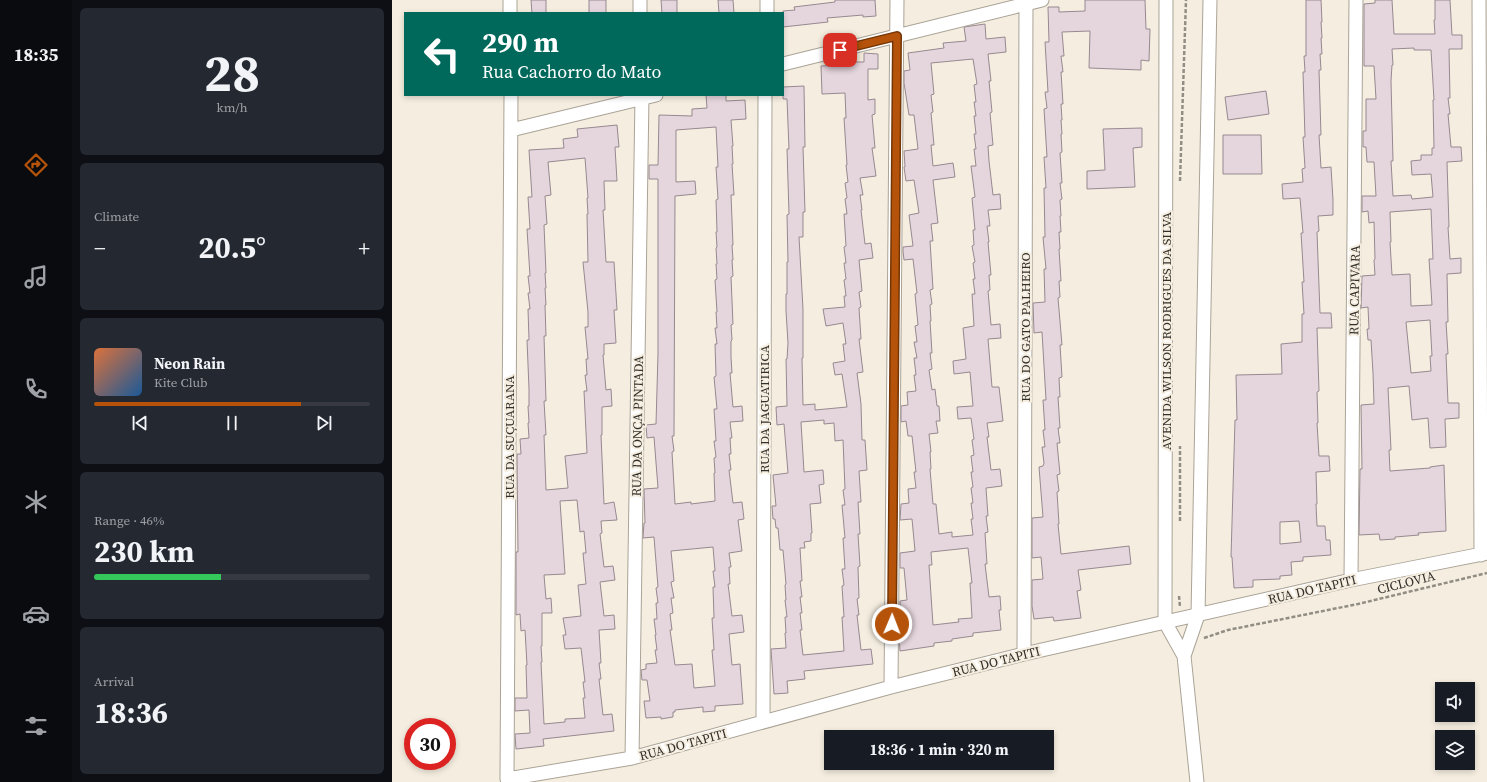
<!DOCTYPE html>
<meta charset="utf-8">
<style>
:root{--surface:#171b24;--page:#242831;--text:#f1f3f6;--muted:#9ea1a6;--line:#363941;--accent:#b45309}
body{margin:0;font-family:"Source Serif 4",serif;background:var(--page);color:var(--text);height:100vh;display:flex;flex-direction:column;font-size:15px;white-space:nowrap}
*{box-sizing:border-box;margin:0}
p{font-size:13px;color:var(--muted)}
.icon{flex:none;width:22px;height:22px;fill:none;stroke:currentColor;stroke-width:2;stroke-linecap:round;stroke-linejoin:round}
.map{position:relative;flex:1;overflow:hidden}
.details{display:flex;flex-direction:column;gap:8px;padding:8px;background:#0d0f14;width:320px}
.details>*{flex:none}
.guide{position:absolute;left:12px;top:12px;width:380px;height:84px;border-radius:0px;box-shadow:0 2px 6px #0003;background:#00695c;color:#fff;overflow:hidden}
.tools{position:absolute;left:1043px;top:682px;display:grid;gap:8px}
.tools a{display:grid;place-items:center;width:40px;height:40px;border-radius:0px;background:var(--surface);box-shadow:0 2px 6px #0003;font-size:20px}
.speed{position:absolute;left:12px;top:718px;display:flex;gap:8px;font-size:20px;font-weight:700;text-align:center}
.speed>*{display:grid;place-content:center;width:52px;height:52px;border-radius:50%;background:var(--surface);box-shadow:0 2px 6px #0003;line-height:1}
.speed .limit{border:6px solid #d22;background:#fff;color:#111}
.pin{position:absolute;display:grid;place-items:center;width:34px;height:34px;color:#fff;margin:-17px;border-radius:8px;box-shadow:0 2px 6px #0006}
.me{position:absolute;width:44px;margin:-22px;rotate:1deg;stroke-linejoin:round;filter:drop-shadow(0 0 3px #0008)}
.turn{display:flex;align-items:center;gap:14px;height:84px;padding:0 12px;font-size:18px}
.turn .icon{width:52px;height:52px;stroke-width:2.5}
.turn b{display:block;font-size:28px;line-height:34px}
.big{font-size:30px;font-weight:700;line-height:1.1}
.details .widget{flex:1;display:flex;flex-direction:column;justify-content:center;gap:6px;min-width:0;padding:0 14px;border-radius:6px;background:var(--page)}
.details .dial{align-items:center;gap:0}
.dial b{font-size:52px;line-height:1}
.song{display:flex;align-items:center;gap:12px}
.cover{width:48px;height:48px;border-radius:6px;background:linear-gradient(135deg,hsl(20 70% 55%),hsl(210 70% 35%))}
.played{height:4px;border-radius:2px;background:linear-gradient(90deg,var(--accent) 75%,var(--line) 75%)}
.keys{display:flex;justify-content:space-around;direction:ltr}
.heat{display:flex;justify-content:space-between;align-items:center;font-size:22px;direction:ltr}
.charge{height:6px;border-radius:3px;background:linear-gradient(90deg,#34c759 46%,var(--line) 0)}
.trip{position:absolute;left:432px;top:730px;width:230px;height:40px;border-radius:0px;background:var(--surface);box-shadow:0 2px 6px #0003;font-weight:700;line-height:40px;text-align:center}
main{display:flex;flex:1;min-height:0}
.tabs{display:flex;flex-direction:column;width:72px;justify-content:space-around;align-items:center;background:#090b0e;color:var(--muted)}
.tabs .icon{width:28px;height:28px}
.tabs .selected{color:var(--accent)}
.tabs b{font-size:18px;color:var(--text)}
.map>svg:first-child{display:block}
.building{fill:#e5d5dd;stroke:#978990;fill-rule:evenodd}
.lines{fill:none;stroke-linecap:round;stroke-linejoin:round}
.minor-casing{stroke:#aaa397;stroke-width:15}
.path{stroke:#928d84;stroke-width:2.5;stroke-dasharray:4 2;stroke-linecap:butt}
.minor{stroke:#fff;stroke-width:13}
.route-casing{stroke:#753606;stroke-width:10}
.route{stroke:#b45309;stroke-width:7}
.labels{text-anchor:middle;stroke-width:4;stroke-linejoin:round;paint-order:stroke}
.street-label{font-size:13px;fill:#33302b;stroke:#f5eee0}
</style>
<main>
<nav class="tabs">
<b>18:35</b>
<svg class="icon selected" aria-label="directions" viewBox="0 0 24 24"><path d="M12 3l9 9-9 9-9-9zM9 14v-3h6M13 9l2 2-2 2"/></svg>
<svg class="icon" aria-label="music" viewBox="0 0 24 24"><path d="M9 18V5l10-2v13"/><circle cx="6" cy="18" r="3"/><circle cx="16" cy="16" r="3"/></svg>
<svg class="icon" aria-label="phone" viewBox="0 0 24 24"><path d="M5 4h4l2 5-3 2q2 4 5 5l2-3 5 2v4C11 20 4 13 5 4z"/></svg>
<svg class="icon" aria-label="climate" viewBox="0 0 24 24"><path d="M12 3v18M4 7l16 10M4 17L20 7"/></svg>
<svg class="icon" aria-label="car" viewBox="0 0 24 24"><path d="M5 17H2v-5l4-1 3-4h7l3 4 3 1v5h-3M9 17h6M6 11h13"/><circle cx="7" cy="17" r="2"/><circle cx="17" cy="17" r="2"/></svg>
<svg class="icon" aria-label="filters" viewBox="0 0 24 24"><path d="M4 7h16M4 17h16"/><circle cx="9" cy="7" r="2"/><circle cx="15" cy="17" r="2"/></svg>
</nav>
<section class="details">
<div class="widget dial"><b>28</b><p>km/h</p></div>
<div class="widget"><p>Climate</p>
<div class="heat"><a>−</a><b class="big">20.5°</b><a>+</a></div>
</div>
<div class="widget">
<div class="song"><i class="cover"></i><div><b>Neon Rain</b><p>Kite Club</p></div></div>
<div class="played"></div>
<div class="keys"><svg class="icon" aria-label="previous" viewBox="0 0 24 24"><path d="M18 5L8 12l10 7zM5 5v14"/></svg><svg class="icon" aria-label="pause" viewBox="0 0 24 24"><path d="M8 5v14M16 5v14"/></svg><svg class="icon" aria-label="next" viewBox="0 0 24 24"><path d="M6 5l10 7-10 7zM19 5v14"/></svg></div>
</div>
<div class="widget"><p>Range · 46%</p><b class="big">230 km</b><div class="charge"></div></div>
<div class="widget"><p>Arrival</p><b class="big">18:36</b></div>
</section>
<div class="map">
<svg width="1095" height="782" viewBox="0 0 1095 782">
<rect width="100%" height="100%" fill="#f5eee0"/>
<path class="building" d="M139 0H154V13H140Z
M197 0H214V13H197Z
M269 0H285V13H270Z
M326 0H341L342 13H327Z
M443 0H483L484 16 471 17V15L435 18 436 22 391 27V11L403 10 402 7 443 2Z
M693 0H753L754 29H758L757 61 749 60V70L697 68 698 31 670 32 672 56H669L671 72H669L671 104H669L670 120H669L670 134H669L670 152 668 153 670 183H668L670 199 668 200 669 216H668L669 232H667L668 249H667L669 281H667L668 297 666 298 670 345H668L670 377 667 378 668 397H666L668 428H666L668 443H665L668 474 665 475 667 491 665 492 667 524H666L669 554 737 546 739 564 686 570 689 590 685 591 689 618 662 621 661 617 642 619 640 606V580L651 579 649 557 640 558V518L651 517 647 467 651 466 652 463 650 447H653L651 430H653L651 400H654L650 332 642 333 641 303 653 302 652 269H654L651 237H653L652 188H654L652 157H655L652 109 655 108 653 92H656L653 42H657L656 7H667V12L693 11Z
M914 0H929L930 22H929L930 38H929L930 54H928L929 70H927L929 135H927L929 168 939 167 941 200V215L926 216 927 231 925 232 928 313H939L940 328H925L927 391 925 392 926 423H925L927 456H937L938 471 924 472 925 504H924L925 526H933L934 540H938L939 555 911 557V561L899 562 900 575 888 576V579L861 580V587L842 588 840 557H839L843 420H845L844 375 890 374 889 344 910 342V314H912L910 282H912L909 233H911L908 198 891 199 890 184 911 182 910 169 913 168 911 137H913L911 72H913L912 56H914ZM907 521 909 542 888 544V522Z
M983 0H1000L1002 34H1043L1042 20H1043V0H1058L1060 35H1070V49H1057L1058 98H1056L1058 114H1056L1059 147H1069L1070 161 1055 162 1057 227H1056L1058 259 1069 258V273L1055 274 1056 322H1054L1056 354H1054L1056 403H1067V418L1053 419 1054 447 1038 448 1036 418 1020 420 1017 386 996 388 999 450H997L998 471 1038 468V467L1052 465 1054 531 1026 533 1027 535 1003 537V539L988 540 987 534 967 535 968 469H970L969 405 982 404 981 373 979 340H976L975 329H977L976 307 969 308 970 276 983 275 982 260 983 259 982 222 977 223 976 211 970 212V196H984L982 162H975L974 147H971V131H974V99H984L982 66H972V4L983 3ZM1022 48V50H1039L1042 100H1041L1042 148H1040V155H1029V160L1019 161 1020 175 1039 174 1041 197 1020 199 1019 195 1001 196 999 161H1001L999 81 1000 65H1001L1000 49ZM1039 209 1041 259H1037L1040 305 1019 306 1018 274 1000 275 998 242H999L998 212ZM1038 320 1040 356H1038L1039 371 1019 373 1014 322Z
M593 24 594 39 613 37 614 52 596 54 599 81H597L600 112 598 113 601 145 596 146 597 161 601 195 608 194 609 209 596 210 598 226H595L597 242H596L599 275H597L598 290 596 291 599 325 608 324 609 338 596 339 600 387H607L611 421 595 423 597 437H595L599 470 608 469 610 486 594 488 596 516H594L596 532 593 533 595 564H593L597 597 608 596 609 610H607L609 630 581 633V636L560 639V641L542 643V646L508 651 507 634H510L508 601 515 600 512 568H508V553L523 551 520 519 508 520 509 504 517 503 516 489 524 488 522 472H524L520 436H516L514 421 509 422V406L516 405 515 392 524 391 522 375H524L522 358H525L522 342H525L523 326 526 325 523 294 525 293 521 259 512 260 511 251V247L521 246 517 215 527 213 522 180 514 181 512 167H513L512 151 526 149 522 115H517L512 83V71L518 70 516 53 552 48 551 43 574 41 572 27ZM581 59 585 84 582 85 584 102H582L584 116H582L584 134H582L584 149H582L584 166H579L583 197 580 198 583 230H581L582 245 580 246 583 262 581 263 583 279H581L583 294H580L582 326 571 328 574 359 561 361 562 374 578 372 581 406 565 407 566 419 579 418 582 439 580 440 582 455 579 456 581 472H579L581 487 579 488 581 503H579L581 519H579L581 535 560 537V532L547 534 544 504H541L538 469H539L538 452H539L537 434 546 433 544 421H548L547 406H545L543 389 540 390 537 370 540 369 538 353H540L538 321H539L538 305 540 304 538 290 541 289 538 241H541L539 224 546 223 541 180 563 177 561 163 541 166 539 145H542L539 113 541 112 539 95 542 94 539 63ZM576 548 580 583H578L580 618 566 619 567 622 541 625 537 565H540L539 552Z
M472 53 486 54V69H476V100L483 99V114L480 115 483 148H480L484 176 468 178 471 195H468L470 210H469L473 244 479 243 481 258 467 260 470 291 467 292 469 307 467 308 469 339H467L471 372 465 373 469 404 470 440H473L475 470 467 471 469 502H466L468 534H466L468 566 466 567 467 598 465 599 467 615H465L469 650 479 649 481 664 412 671 413 679 395 681 396 693 382 694 379 649 394 648 393 633H394L393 617H395L393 600H394L393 585 394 584 391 550H388L386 528H384L383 519H381L380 506H384L381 475 396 473 392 424 385 425 384 407 395 406 394 359H395L396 343 394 311V294H395V262H396L395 215 397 214 395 149H397L395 99H391V87L412 86 413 147H411L413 212H411V237H407L411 309V358H410L411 405 423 404V410L455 407 450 374 443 375 441 363 453 361 451 344H454L451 323 434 326 431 309 453 307 452 296H454L452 280 454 279 452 263H454L452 247 454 246 452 214H455L453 199 455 198 453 183 456 182 454 165H455L452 118H454L453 93 430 94 429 66 456 65V62H472ZM432 420V424L442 423 443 441 451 440 453 489 451 490 453 505H450L453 538H451L453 569H450L452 585 450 586 452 617H450L452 651 411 655 408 630H410L408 613H410L408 597H410L408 581H410L408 548H413L412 542 419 541V533H420L418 504 429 503 427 485 432 484 431 470 412 472 409 422Z
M874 91 877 114 836 120 833 97Z
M314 95H334V101L353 100 354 119 339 120 341 146H340L341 164H340L342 195H339L341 245H340L341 260H340L341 276 339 277 341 324 339 325 340 340 339 341V357L340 373H338L341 407 350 406 351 421 338 422 340 438H338L339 454H337L339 470H337L341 503 350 502 352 519 346 520 350 551 337 553 339 567H337L338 584H336L340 616 350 615 352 632 337 634 340 665 348 664 351 704 323 706V711L311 712V707L283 710V712H281V717L269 719V717L254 718 252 701H258L255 680H250L249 670 254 669V664L265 663 263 650H265L263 635H264L262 619H265L264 603H266L264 588 266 587 262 537 251 538 252 523H253L252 489 266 488 262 437 255 438 254 425 264 424 266 354V179H257V165H266L267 115 300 116V109L315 108ZM324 127 326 167H324L326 199 324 200 325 232H324L325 247 324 248 325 264H324L325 279 323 280 325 312H324L325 328H323L325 344H323L324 376 322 377 325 409H322L324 441H322L324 457 322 458 323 473H322L323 501 299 504V502L283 504 280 452 282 451 280 436H282L283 196 304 194 303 181 284 182V130ZM321 547 323 571H321L323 587H321L322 618H320L322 650H320L323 686 302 688 300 664 283 665 278 630H280L278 614 281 613 279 598H282L279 582 282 581 279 551Z
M225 125 227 147H223L225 181H212L213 210H211L214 262H222L225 310H222L224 343 212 344V355H211L214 390 219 389 220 406 210 407V435H209L212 504 222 502 225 520 209 521 210 533 208 534 212 567 221 566 223 580 208 582 212 616 222 615 223 629 207 630 209 663H207L209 679H207L211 715 220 714 222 731 151 739 152 746 124 749 123 734 138 733 137 710 123 711V698H135L134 665H135L133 630 129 631 128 614 124 615V552H126L125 454H129L128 439 137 438 136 423H137L136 406H137V389L135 340H137L136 309H138L136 293H138L136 276H138L135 229H138L136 197H140L137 150 172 148 171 139 186 137 185 129ZM193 158 196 198H195L196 214H195L196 262H191L196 312V327H193L196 359H194L195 375H193L195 391H192L195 453 173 456 176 488 154 490 152 435H154L152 401H154L152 336H154L153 305H154L153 288H154L153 273H154L152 225 155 224 153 196 159 195 156 162ZM185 500 188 532 192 531 194 553H191L194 584 186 585 189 616 171 618 174 635H171L173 649 189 648 193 682H191L193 698H191L193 718 173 719V722L152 724 149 662H150L149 646H150V613H160L159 598 154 599 152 575 173 574 168 501Z
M750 128V147L741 148 743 187 695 189V171L713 170 711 129Z
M831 135H869L870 174H831Z"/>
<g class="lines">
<defs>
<path id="minor" d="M118 0V13
M248 0V13
M774 0 773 622 792 656
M1087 0 1089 555
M375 13V0
M391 64 650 0
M119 95 115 779 240 758 499 687 632 654 959 580 1095 553
M119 130 264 95
M959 580 964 0
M632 654 634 0
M499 687 505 0
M371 722 373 95
M240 758 250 95
M805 782 792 656 806 615 818 0"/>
</defs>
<use href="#minor" class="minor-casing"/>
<path class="path" d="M788 181 794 0
M788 521V446
M787 596 788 607
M812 638 836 630 966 604 1095 573"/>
<use href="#minor" class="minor"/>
</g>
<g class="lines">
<defs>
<path id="route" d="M448 50 505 36 500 624"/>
</defs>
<use href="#route" class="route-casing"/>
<use href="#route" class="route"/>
</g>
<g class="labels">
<g class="street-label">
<text transform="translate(962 290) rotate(-89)" y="5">RUA CAPIVARA</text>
<text transform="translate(633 327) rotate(-90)" y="5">RUA DO GATO PALHEIRO</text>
<text transform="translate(774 331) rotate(-90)" y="5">AVENIDA WILSON RODRIGUES DA SILVA</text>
<text transform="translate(372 409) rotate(-90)" y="5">RUA DA JAGUATIRICA</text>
<text transform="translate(245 426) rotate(-89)" y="5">RUA DA ONÇA PINTADA</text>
<text transform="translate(117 437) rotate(-90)" y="5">RUA DA SUÇUARANA</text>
<text transform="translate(1014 582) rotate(-14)" y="5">CICLOVIA</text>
<text transform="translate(920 589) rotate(-13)" y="5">RUA DO TAPITI</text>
<text transform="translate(604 661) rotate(-14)" y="5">RUA DO TAPITI</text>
<text transform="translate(291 744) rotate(-15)" y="5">RUA DO TAPITI</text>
</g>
</g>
</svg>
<div class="tools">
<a><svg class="icon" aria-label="sound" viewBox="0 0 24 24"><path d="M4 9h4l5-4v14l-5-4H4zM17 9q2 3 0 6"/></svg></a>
<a><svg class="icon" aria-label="layers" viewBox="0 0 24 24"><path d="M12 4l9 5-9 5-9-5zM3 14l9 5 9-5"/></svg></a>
</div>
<div class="speed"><div class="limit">30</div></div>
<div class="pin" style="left:448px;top:50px;background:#d93025"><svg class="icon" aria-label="arrive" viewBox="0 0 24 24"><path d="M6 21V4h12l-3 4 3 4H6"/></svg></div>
<svg class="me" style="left:500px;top:624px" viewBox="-20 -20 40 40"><circle r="17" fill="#b45309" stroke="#fff" stroke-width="3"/><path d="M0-11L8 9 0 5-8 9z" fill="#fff"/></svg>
<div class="trip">18:36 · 1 min · 320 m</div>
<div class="guide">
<div class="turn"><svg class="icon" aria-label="left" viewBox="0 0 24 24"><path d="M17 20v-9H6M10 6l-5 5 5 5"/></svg><div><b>290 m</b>Rua Cachorro do Mato</div></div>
</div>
</div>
</main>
